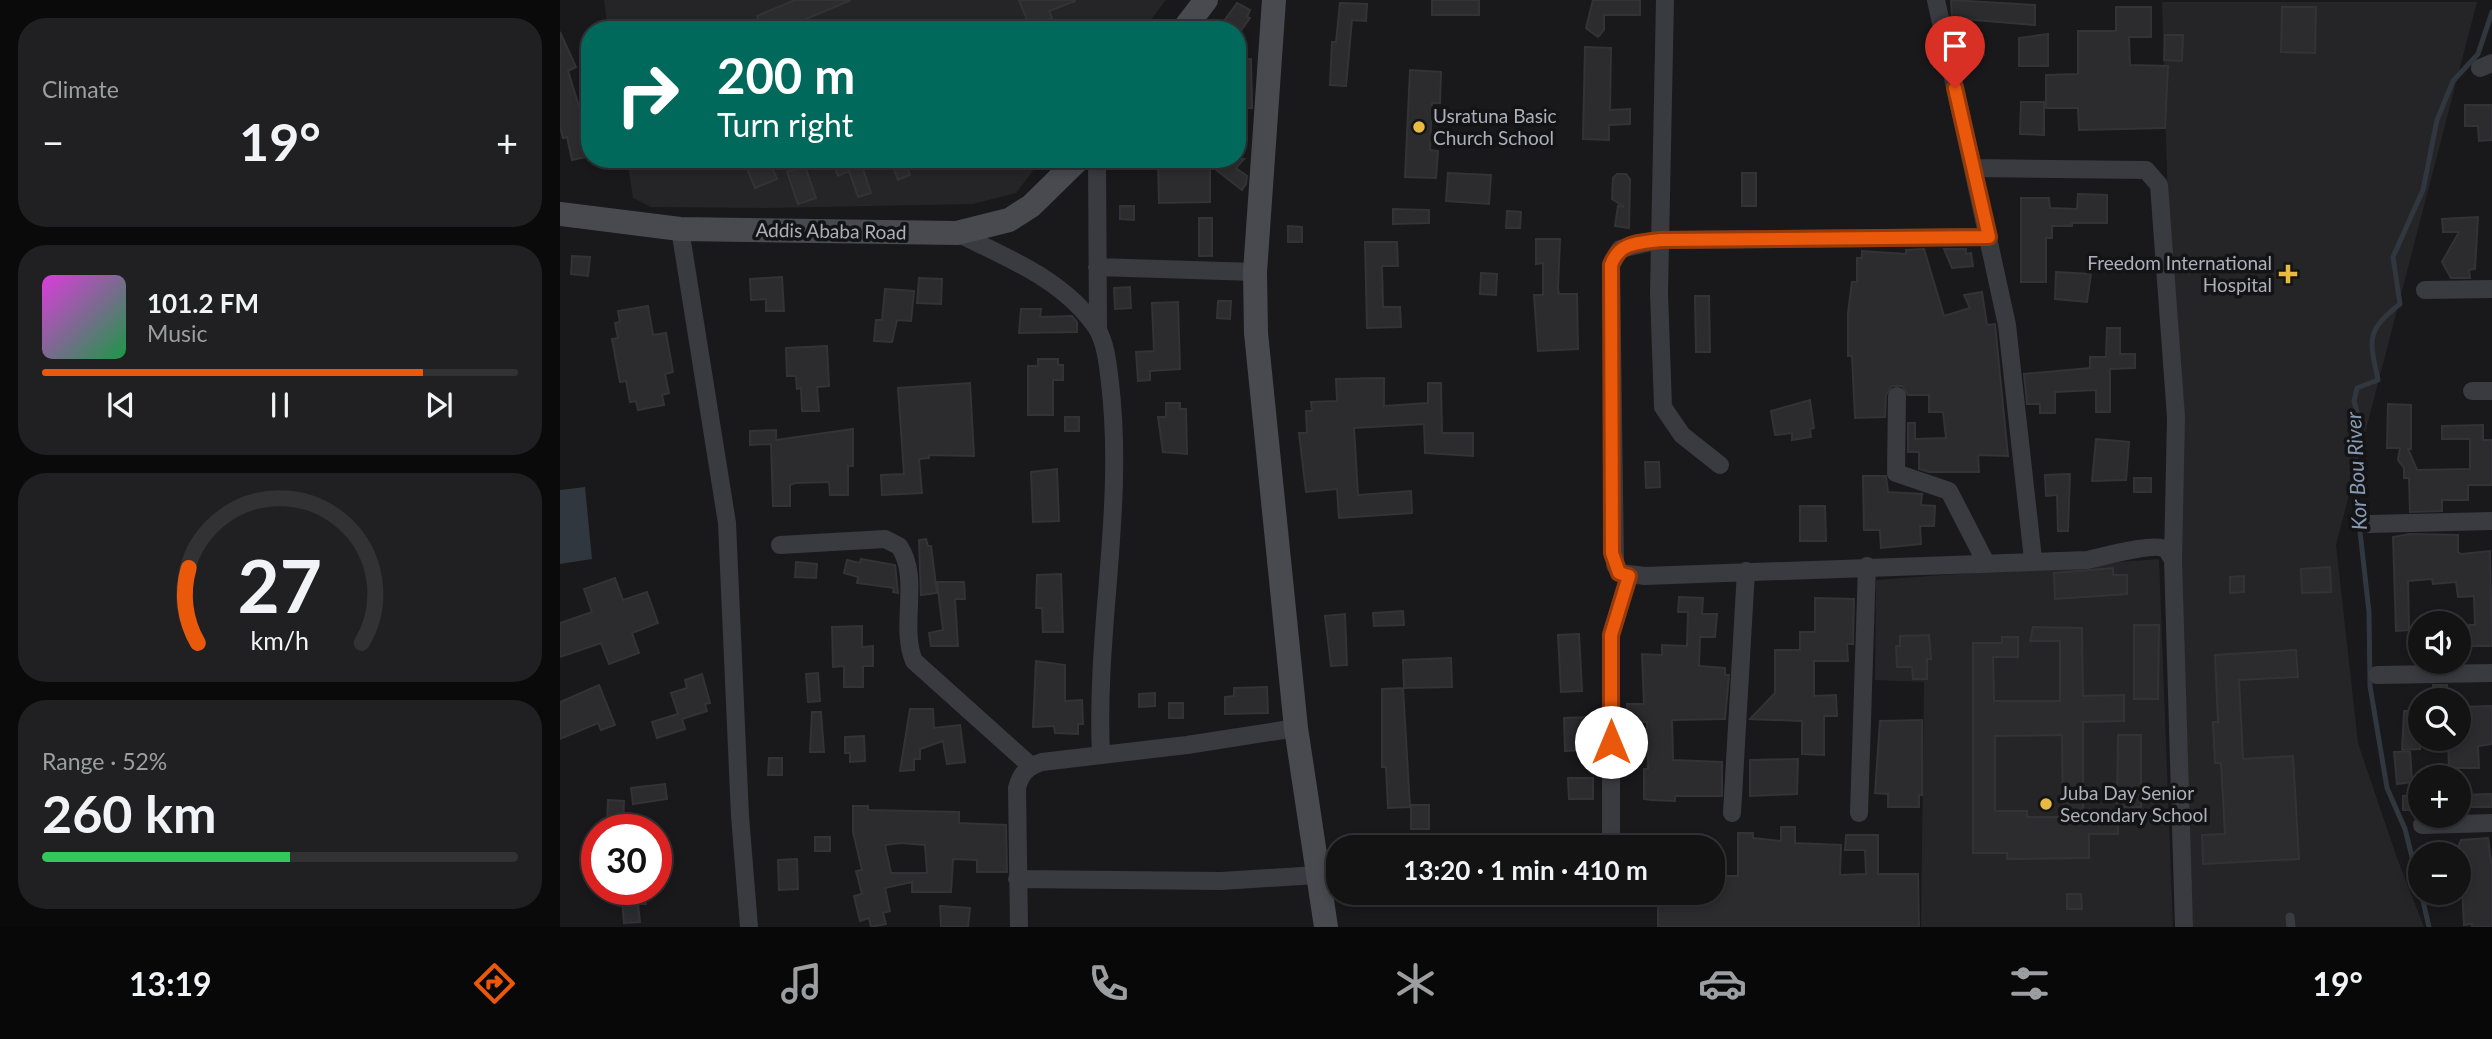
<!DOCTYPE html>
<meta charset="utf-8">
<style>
:root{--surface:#131314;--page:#202022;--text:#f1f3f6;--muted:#9d9ea0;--line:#323234;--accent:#ea580c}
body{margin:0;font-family:Lato,sans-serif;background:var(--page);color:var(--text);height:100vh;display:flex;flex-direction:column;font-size:26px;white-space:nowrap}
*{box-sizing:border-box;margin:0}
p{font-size:23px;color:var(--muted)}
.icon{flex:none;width:38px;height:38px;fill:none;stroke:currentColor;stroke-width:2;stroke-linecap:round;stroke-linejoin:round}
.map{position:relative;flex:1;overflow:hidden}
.drawer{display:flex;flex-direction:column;gap:18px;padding:18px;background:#0a0a0b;width:560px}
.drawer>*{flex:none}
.top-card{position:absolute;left:21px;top:21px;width:665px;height:147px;border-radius:28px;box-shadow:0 4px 10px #0003,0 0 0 2px var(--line);background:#00695c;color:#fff;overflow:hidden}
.tools{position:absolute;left:1848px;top:611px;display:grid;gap:14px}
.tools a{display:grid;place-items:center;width:63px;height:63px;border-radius:50%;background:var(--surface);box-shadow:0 4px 10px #0003,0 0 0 2px var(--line);font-size:35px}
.speed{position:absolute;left:21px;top:814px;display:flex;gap:14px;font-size:35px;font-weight:700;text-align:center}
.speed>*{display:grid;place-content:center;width:91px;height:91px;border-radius:50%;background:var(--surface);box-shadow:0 4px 10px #0003,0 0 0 2px var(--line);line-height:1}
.speed .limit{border:10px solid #d22;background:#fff;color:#111}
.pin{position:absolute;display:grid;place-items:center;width:60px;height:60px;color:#fff;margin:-72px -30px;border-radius:50% 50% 50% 0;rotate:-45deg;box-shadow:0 0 7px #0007}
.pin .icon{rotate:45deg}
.me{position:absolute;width:77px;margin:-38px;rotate:0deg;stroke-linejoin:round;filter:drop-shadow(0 0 5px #0008)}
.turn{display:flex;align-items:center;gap:24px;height:147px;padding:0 21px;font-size:32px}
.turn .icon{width:91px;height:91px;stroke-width:2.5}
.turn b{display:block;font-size:49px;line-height:60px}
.big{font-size:52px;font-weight:700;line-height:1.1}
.drawer .tile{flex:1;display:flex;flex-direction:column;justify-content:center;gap:10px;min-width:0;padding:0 24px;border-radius:28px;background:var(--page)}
.drawer .dial{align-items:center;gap:0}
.dial svg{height:182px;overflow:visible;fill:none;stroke:var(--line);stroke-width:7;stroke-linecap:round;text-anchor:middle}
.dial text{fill:var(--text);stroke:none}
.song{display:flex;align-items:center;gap:21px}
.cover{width:84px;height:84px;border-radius:10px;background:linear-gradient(135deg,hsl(300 70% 55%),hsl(140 70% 35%))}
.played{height:7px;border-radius:4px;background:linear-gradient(90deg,var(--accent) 80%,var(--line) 80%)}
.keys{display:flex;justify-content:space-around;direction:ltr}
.heat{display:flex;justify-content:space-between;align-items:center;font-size:38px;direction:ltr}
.charge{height:10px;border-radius:5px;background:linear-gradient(90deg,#34c759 52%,var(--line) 0)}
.trip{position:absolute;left:766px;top:835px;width:399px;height:70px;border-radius:28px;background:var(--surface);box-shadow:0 4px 10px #0003,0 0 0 2px var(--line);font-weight:700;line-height:70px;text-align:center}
.tab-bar{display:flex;height:112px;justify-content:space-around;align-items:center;background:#080808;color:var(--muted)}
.tab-bar .icon{width:49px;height:49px}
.tab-bar .active{color:var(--accent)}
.tab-bar b{font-size:32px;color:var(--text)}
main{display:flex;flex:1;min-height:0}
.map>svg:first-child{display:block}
.built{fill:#252528}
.water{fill:#30373f}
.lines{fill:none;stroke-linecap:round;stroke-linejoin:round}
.stream{stroke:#30373f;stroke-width:5}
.building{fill:#2c2c2f;stroke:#333337;stroke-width:2;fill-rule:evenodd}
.lane{stroke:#3a3b40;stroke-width:9}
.street{stroke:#3a3b40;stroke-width:18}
.secondary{stroke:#484a50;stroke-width:24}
.route-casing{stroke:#983908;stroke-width:18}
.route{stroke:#ea580c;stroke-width:12}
.poi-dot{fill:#e8ba44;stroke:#141416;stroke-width:2.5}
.labels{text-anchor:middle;stroke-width:7;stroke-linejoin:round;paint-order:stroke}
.poi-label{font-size:19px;fill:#acb0ba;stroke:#141416;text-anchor:start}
.street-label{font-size:19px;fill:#acb0ba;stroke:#141416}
.water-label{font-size:21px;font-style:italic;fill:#869bb3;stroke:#141416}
</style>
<main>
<section class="drawer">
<div class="tile"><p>Climate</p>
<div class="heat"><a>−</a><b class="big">19°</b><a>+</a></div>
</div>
<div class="tile">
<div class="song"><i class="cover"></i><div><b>101.2 FM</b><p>Music</p></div></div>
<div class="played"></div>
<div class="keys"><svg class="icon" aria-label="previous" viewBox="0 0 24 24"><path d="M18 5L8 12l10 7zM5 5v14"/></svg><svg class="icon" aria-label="pause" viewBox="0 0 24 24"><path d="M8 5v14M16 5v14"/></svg><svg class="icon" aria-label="next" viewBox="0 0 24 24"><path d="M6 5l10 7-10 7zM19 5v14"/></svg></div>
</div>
<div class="tile dial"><svg viewBox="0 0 100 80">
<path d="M14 69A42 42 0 1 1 86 69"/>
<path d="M14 69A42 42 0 0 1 10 36" stroke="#ea580c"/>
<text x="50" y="56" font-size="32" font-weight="700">27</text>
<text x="50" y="72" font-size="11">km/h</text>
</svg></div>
<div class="tile"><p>Range · 52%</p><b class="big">260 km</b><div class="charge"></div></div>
</section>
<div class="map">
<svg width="1932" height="927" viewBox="0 0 1932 927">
<rect width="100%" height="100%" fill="#19191b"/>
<path class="built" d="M44 0H606L583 30H48Z
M1602 2H1917L1776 545 1798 743 1837 858 1864 927H1629Z
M67 159H482L456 193 413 204 207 208 91 207 73 198Z
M1599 559 1613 927H1361L1364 682 1315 680 1316 580Z"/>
<path class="water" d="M25 487 32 559 0 564V490Z"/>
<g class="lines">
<path class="stream" d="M1860 889 1845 829 1827 788 1810 686 1809 612 1794 478 1799 419 1794 401 1797 388 1818 380C1809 338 1806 331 1840 304L1833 257 1863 190 1877 120 1893 81 1918 54 1932 12
M1861 892 1869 927"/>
</g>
<path class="building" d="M235 0H291L220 30H202L197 16Z
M459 0H515V1L489 11 492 18 470 27Z
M872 0H919V15H872Z
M1033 0H1080V15H1044V30L1038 37 1026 28Z
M1391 0 1475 5V25L1392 18Z
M677 3 690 10 687 17 690 18 679 33 662 24Z
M780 3 807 4 806 21 792 20 786 86 770 85 772 42H776Z
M1556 7H1591V37H1569L1570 65 1608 66 1605 128 1519 130 1518 108H1486V75L1518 74V31H1556Z
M1722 7H1756L1755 53 1721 52Z
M0 32 16 67 8 71 23 119 30 117V156L12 160 7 137 3 138 0 127Z
M1488 34V66H1459V38Z
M1605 35H1623L1622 61 1604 60Z
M1422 42 1424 55 1406 57 1405 44Z
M1025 47 1051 48 1050 110 1070 109V124L1049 125V140L1023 139Z
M691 59 692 108H677V60Z
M850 70 881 72 880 103H872L870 150 878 151 876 178 845 177Z
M1461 102H1484V135L1460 134Z
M1905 105H1932V140L1919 141 1918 126H1905Z
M183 159H209L217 179 195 188Z
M271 159H317L302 166 311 193 298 197 289 171 278 176Z
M330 159H344L350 175 338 180Z
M598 159H684L676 168 687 176 686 184 682 190 650 165V202L599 203Z
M245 166 256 198 238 204 227 172Z
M888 173 931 175 929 204 886 201Z
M1182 173H1196V206H1182Z
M1057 174H1066L1070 179 1069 228 1055 226 1058 206 1064 207 1052 199 1053 178Z
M1518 194 1547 195V223H1512V226H1492V238H1486V282H1461V198H1489L1490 208 1517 209Z
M560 206H574V220L560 219Z
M833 209 869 210V223L833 224Z
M947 211 961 212 960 228H946Z
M1918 217 1915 269 1909 270 1910 278H1891L1882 262 1899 232H1883L1882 219Z
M639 218H652V256H639Z
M728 226 742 227V242H728Z
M976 239H1000L998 288 999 294H1017L1018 349 978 351 974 295H983V263L976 264Z
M805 242H837L838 266H822L823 307H840L841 327 807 328Z
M1364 249 1384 316 1410 308 1404 295 1422 292 1427 325 1435 324 1448 456 1418 455 1419 472H1369L1359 469V452H1348V423H1355V439L1386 438 1383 412H1369V395H1348L1342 386H1332L1326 395 1325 417 1295 418 1292 356H1288V313L1292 282H1297V258H1302V251L1346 254V250Z
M1384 249H1406V254L1411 253 1413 266 1392 268Z
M12 256 30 257 28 276 11 274Z
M1496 272 1531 274 1527 302 1495 299Z
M921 273 937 274 936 295 920 294Z
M222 277 224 311H206V299L191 300 190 279Z
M359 278 382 279 381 304 357 303Z
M570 287 571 308 555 309 554 288Z
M325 289 354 291 351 321 337 320 332 342 314 341 316 320H322Z
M1135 296H1149L1150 352H1136Z
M658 301H671L670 319 657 318Z
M618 302 620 369 590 371V380L578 381 576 352 594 351 592 303Z
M88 306 93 335 106 333 113 372 105 374 109 393 102 395 104 405 78 410 76 401 70 402 66 381 60 382 52 339 58 338 55 323 60 322 58 311Z
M461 309H481L480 317 512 316 517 322V332L459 333Z
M1547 328H1560V354H1575V368L1550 369V412H1536V390L1495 392V413H1480V404H1467L1464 374 1530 368V357H1546Z
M267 346 269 386 257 387 259 411H242L241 388 237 389 236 376H227L226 348Z
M478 359H498V365H503V380H493V415H468V366H478Z
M824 378V406L868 403V383H881L882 433H913V456L865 453 864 424 794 428 798 495 851 491 852 513 779 518 777 489 746 492 739 433H747L746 411H752L751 402 777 401 776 379Z
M410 383 414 456 369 455V458L359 459 362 493 322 495 321 475 344 474 338 388Z
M1250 400 1254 428 1250 429 1251 437 1232 440V433L1215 435 1211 411Z
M606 403H620V409H626L627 454 603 452 598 417H606Z
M1828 404 1851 405V449H1848L1857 470 1910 469V439H1882V426L1923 425V440H1932V485H1908V500H1882V511L1850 512 1849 478H1844V468L1838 460 1840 448H1827Z
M505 417H519V431H505Z
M293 429V466H288V495H270L269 482 235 483 230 485V506H213L211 444 190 445V431L216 430V440Z
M1536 439 1569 442 1566 480 1532 481Z
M1085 462H1099L1100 487 1086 488Z
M497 469 499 521 473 522 471 472Z
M1510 474 1508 531H1498L1497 495 1486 496 1485 475Z
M1303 476H1326L1328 492 1362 494 1361 505 1375 506 1374 526H1360L1361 544 1321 548 1320 530H1304Z
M1574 478H1591V492H1574Z
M1240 506H1265L1266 541H1240Z
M1850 534 1898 535V552L1901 554 1930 551 1932 646H1910L1909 625H1915L1914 596 1898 597 1896 582 1873 584 1872 579 1848 581 1849 630 1836 631 1833 537Z
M366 539 368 546H371L377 593 361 595 359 540Z
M301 559 335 565 338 593 333 592 334 588 297 583 298 577 284 573 287 560 300 563Z
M236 562 257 564 256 578 235 577Z
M1770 567 1771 592 1742 593 1741 569Z
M1553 568V575H1567V594L1495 599 1494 573Z
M501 574 503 632H483L482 608H476L477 575Z
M1684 576V592L1670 593V577Z
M55 578 63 600 87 592 98 623 72 633 79 653 49 664 41 643 0 657V623L32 612 24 589Z
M377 582H404L405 599H395L398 646H371L369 633 383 630Z
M1119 597 1143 598 1142 614H1157L1155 637H1140L1139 666 1165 668V675H1169L1165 719 1112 720 1113 760 1162 762V796H1115V801L1091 800 1084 799V769H1088L1087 722H1067V704H1084L1082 654 1102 655V645L1127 646 1128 612H1118Z
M1255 598 1294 599 1293 644H1287L1288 661H1254V696L1276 695 1277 716H1264V755L1242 754V721L1190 719 1215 693V650H1240V632H1255Z
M843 611 844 625 814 626 813 613Z
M785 614 787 665 771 666 765 616Z
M1574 625H1599L1598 699H1574Z
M302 626V647L313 646V666H303V687H284V666L273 667 272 627Z
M1473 627 1522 628 1523 696 1564 695V721L1523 722V816L1558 815V834H1529V858L1447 859V853H1413V643H1442V637H1458V657H1433L1434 701H1500V641H1470ZM1502 735 1503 817H1467V811H1435V736Z
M1019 634 1022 691 1001 692 998 635Z
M1369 635 1371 659H1367V679H1353L1352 667H1337L1336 646H1340V636Z
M1736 650 1738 677 1679 680 1683 759 1733 756 1739 859 1643 864 1642 835 1665 834 1661 763H1655L1653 722H1658L1655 655Z
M891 658 892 687 844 688 843 660Z
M476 661 505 665V701L522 700 523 724H518V734L495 733 494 726 473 727Z
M258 673 260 701 248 702 246 674Z
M142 674 150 703 145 704 147 711 122 719 125 729 97 738 92 722 118 714 111 693 127 688 125 680Z
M39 685 55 725 41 730 38 723 0 739V702Z
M1873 685H1887V699L1872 698Z
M707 687 708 713 665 714V697L674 696V688Z
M843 688 850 807 828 808 826 767H822V689Z
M595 693V706L579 707V694Z
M609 703H623V718H609Z
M1932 706V744L1918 746 1919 768H1889L1888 738H1899V734H1903V707Z
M350 709H373L374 728 400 725 405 762 387 764 383 741 360 749V759H354V770L340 771Z
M1844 711H1860V749L1842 750Z
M252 712H261L264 752H250Z
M1031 717 1032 750 1005 751 1004 718Z
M1362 720V795H1359V807H1328V794L1315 793 1320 721Z
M1558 735H1581V807H1557Z
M304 736 305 761 290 762V753H285V737Z
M1850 751 1852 782 1837 784 1834 752Z
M209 758H222V775H208Z
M1238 759 1237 794 1190 796V760Z
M1008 778H1033V799H1009Z
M105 784 107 799 73 804 71 788Z
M1932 794V807H1899V795Z
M1855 795 1856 810H1843V796Z
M48 800 64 801 63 825H47Z
M851 805H869V829H851Z
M293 806H308V810L399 812V823L446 825 447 872H417V860L393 859 391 892H352V882L325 888 330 911 323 913 326 924 311 927 309 918 300 921 294 896 302 894 296 871 302 870 293 832ZM341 843 365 845 367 873H331L325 845Z
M1221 827H1235V843L1281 845 1280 875 1306 874 1305 850H1285L1286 835H1318V874H1358L1359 927H1098V892H1153V876H1178V833H1193V838L1221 841Z
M1090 834H1110V847H1090Z
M255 837H270V851H255Z
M1928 838 1932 868V927H1912V924L1904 925 1902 888 1899 889V845L1901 840Z
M237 859 238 889 219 890 218 860Z
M61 889H85L86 904H78L80 922 64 923Z
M1507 894H1521L1522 909H1507Z
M380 906 410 908 408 927H381Z"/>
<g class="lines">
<path class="lane" d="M1730 917 1731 927"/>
<path class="street" d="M1105 0 1099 293 1103 407 1122 435 1160 465
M1376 0 1447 325 1473 559
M1920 68 1932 63
M537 159 538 329
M1413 168 1586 170 1599 185 1616 417 1613 560
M120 229 167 523 180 816 189 927
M397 233C447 258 503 279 536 327 546 342 548 366 550 383 565 508 535 631 541 755
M1429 237 1100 240 1060 249 1051 265 1055 565 1060 573 1085 576 1527 560C1541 557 1597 541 1607 550 1608 551 1612 559 1613 560L1624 927
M537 267 695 272
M1865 290 1932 289
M1912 391H1932
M1337 396 1336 473 1389 491 1425 561
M1809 524 1932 521
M220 545 325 539 339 546C361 578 339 626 354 661L471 766
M1817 675 1932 673
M1172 813 1186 571
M1299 813 1307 566
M1862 825 1932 823
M1051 847V635L1069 576
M457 879 661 881 757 875
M459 927 457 788C461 773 467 767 482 762L627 745 736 728"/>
<path class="secondary" d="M714 0 695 272 696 333 736 728 766 927
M623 30 646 0
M0 214 120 229 397 233 449 220 471 206 519 159"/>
</g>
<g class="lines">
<defs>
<path id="route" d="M1051 742V635L1069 576 1059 573 1052 553 1051 265C1059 242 1079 243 1100 240L1429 237 1395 88"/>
</defs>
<use href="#route" class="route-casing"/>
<use href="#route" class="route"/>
</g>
<g class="poi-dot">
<circle cx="859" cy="127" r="7"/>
<path d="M1724.5 263.5h7v7h7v7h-7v7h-7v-7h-7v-7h7z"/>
<circle cx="1486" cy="804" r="7"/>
</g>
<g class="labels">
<g class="poi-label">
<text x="873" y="123">Usratuna Basic<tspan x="873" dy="22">Church School</tspan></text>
<text x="1712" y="270" text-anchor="end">Freedom International<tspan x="1712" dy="22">Hospital</tspan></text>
<text x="1500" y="800">Juba Day Senior<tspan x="1500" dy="22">Secondary School</tspan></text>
</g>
<g class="street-label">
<text transform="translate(271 231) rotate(1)" y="7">Addis Ababa Road</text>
</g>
<g class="water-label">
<text transform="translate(1797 471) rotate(-93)" y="7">Kor Bou River</text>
</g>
</g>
</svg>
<div class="tools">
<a><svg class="icon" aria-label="sound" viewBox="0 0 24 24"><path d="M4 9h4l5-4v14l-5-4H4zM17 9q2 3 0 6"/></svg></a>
<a><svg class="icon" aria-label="search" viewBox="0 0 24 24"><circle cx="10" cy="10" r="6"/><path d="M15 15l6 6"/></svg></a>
<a>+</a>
<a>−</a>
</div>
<div class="speed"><div class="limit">30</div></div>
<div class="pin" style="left:1395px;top:88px;background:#d93025"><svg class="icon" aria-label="arrive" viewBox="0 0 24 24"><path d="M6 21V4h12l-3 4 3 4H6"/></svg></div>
<svg class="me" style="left:1051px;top:742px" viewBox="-20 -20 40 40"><circle r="19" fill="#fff"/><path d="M0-13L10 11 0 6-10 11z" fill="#ea580c"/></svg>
<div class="trip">13:20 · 1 min · 410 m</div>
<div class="top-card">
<div class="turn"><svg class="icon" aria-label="right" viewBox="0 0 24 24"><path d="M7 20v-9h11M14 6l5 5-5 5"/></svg><div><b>200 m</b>Turn right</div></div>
</div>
</div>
</main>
<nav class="tab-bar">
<b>13:19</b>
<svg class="icon active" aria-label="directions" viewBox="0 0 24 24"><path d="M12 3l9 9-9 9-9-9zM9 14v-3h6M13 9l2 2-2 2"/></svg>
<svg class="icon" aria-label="music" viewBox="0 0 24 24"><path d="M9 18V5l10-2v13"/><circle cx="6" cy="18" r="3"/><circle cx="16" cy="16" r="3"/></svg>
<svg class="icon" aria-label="phone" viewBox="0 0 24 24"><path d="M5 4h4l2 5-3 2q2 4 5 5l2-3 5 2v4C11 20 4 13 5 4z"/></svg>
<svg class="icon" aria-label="climate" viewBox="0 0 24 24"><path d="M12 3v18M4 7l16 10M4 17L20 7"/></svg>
<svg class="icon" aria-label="car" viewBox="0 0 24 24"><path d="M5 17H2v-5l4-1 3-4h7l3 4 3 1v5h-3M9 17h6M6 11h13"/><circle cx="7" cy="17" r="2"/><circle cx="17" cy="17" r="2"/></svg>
<svg class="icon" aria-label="filters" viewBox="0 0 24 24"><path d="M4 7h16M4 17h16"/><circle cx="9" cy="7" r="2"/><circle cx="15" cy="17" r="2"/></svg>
<b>19°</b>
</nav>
